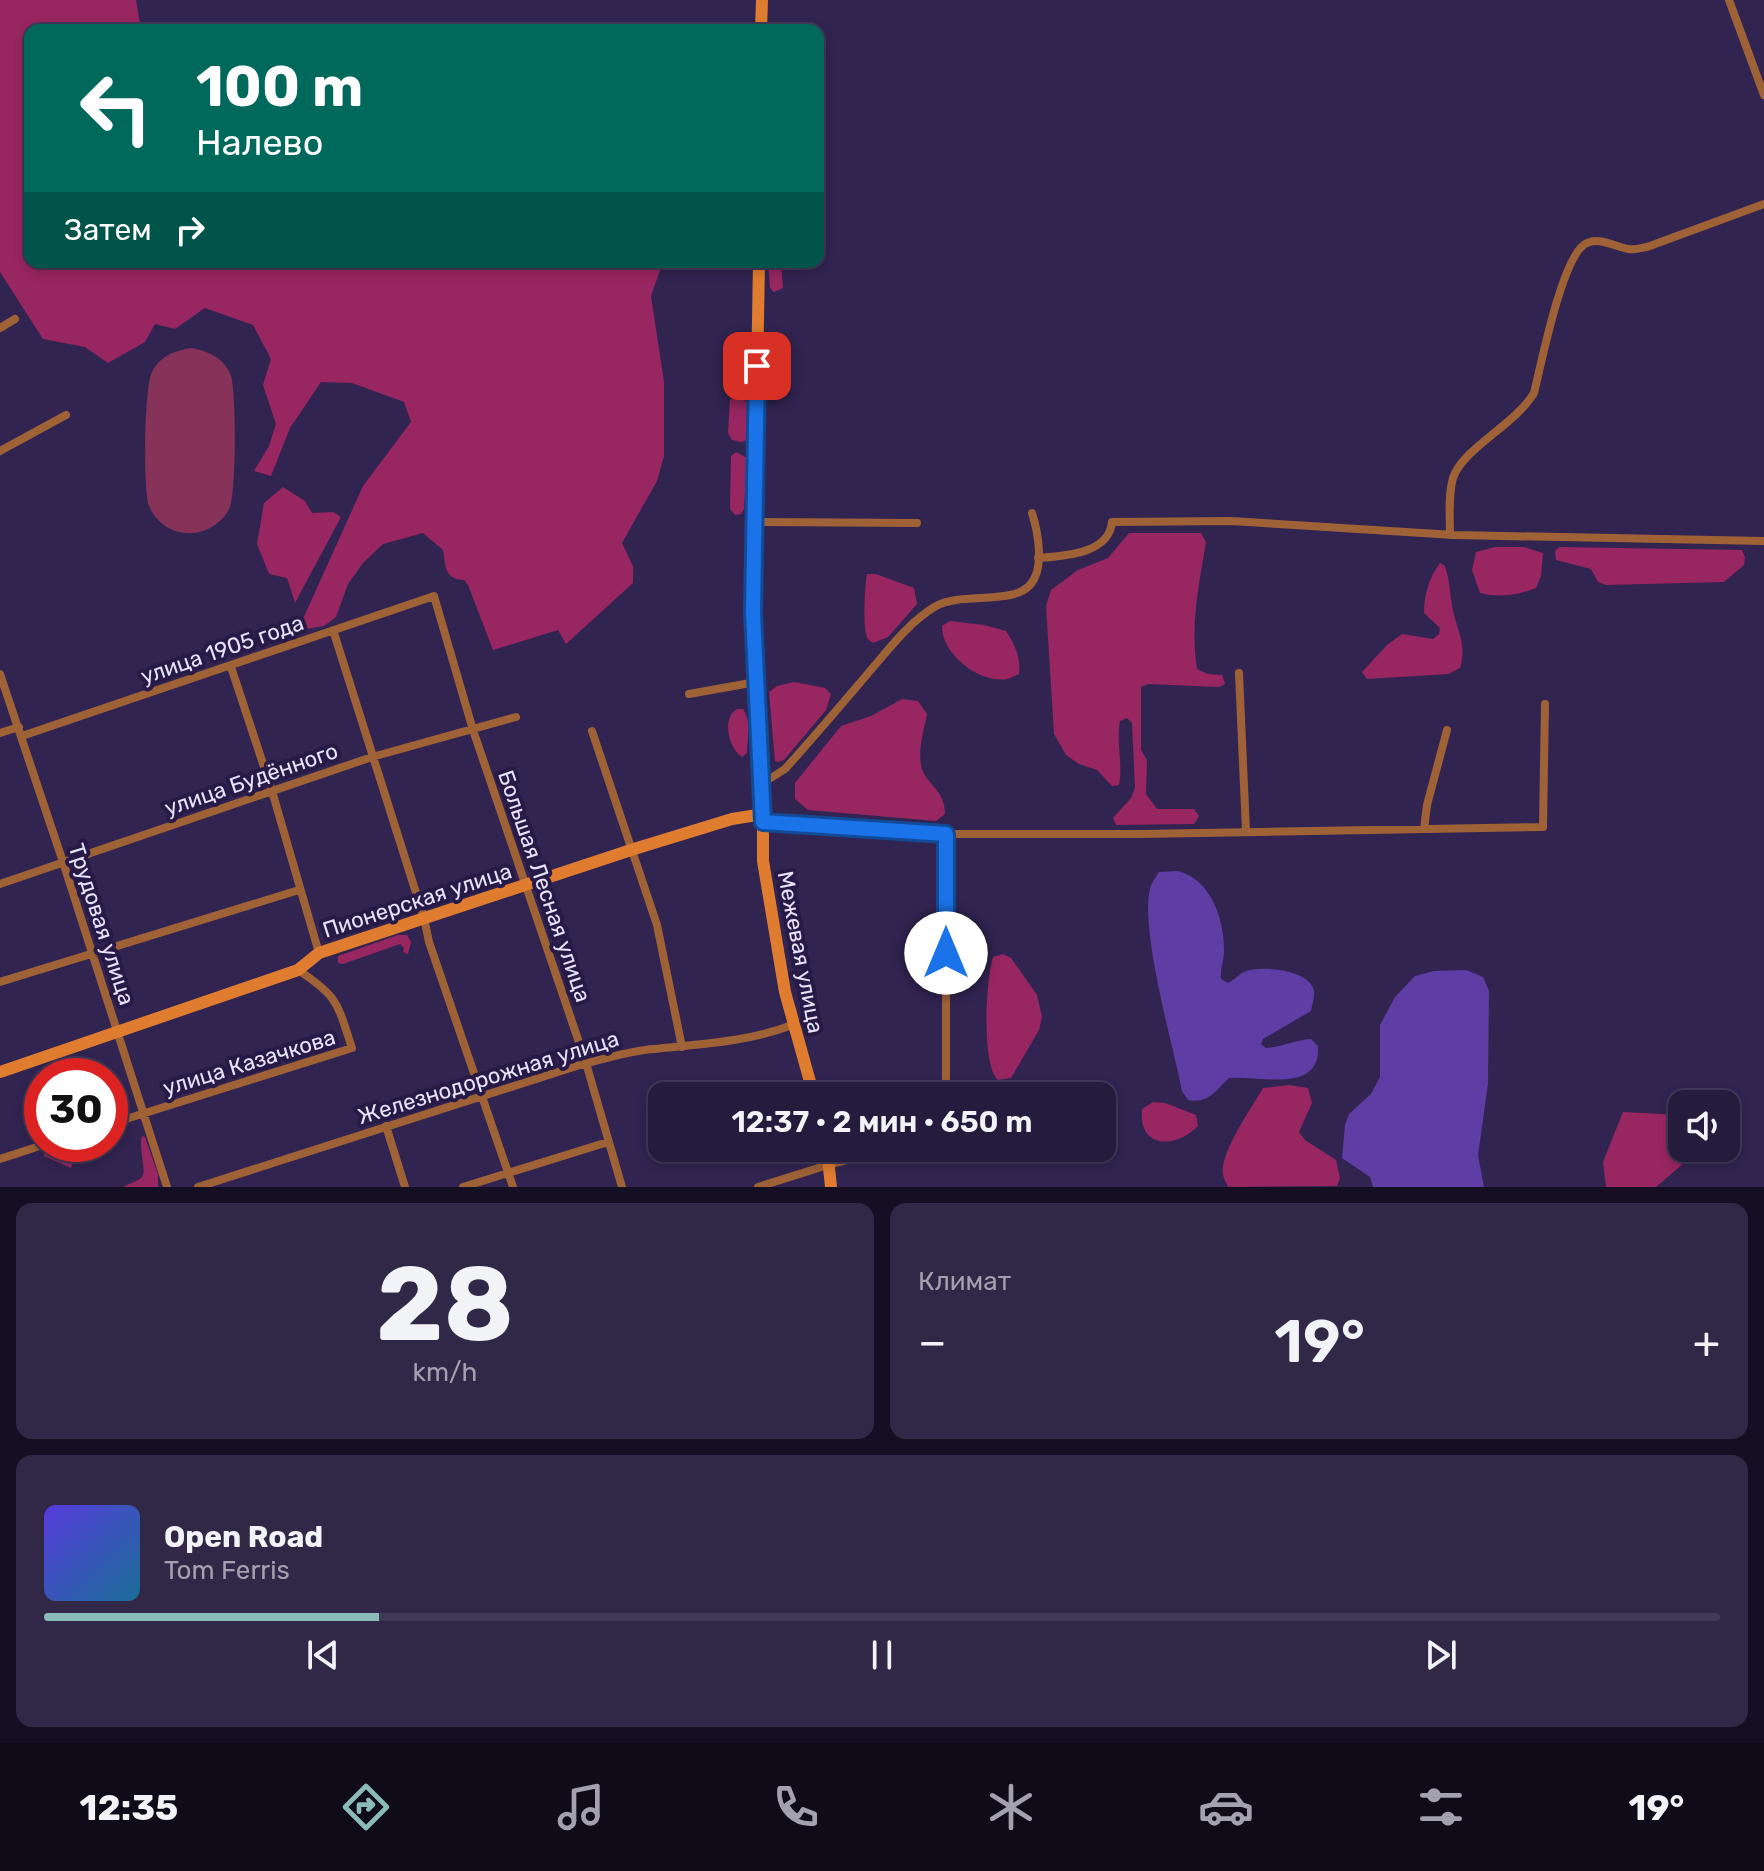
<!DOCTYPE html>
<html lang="ru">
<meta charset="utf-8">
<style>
:root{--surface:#251b3d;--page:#312848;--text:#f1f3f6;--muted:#a3a1b0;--line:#423957;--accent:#8bbbb9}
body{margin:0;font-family:Rubik,sans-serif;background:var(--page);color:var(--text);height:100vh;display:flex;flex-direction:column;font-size:30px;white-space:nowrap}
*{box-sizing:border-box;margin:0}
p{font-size:26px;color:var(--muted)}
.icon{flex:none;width:44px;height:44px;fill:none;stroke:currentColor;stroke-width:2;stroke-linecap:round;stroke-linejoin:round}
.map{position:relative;height:1187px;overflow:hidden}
.drawer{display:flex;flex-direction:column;gap:16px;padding:16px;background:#140f22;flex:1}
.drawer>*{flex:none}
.banner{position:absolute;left:24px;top:24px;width:800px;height:244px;border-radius:16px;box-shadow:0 4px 12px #0003,0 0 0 2px var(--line);background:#00695c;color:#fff;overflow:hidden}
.tools{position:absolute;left:1668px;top:1090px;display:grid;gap:16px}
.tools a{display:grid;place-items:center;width:72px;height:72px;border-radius:16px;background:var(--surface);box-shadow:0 4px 12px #0003,0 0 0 2px var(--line);font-size:40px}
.speed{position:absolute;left:24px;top:1058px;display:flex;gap:16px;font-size:40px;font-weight:700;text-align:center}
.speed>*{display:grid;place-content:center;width:104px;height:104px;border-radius:50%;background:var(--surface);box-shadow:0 4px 12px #0003,0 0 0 2px var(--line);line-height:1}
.speed .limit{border:12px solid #d22;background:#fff;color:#111}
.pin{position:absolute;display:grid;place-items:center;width:68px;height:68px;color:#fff;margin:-34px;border-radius:16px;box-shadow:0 4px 12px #0006}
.me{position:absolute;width:88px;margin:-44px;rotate:0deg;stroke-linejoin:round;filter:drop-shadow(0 0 6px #0008)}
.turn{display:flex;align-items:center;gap:28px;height:168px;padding:0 40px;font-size:36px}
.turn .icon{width:104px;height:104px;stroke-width:2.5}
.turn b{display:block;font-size:56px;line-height:68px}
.then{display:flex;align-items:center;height:76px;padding:0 40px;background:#0003;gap:16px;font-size:30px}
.big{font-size:60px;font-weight:600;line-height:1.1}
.drawer .widget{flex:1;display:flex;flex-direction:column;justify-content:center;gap:12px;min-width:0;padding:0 28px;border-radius:16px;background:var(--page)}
.drawer .dial{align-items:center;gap:0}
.dial b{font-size:104px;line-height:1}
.song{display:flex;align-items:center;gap:24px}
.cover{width:96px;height:96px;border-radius:12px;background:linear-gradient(135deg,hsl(250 70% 55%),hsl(200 70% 35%))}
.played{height:8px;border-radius:4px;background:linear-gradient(90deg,var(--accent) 20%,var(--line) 20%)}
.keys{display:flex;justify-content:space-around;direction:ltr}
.heat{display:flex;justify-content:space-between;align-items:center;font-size:44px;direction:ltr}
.drawer .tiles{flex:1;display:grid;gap:16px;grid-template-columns:1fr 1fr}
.widget:last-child{grid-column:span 2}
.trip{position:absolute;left:648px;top:1082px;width:468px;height:80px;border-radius:16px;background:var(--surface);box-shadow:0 4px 12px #0003,0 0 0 2px var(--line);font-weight:600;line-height:80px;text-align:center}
.tab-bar{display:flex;height:128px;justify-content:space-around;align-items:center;background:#0f0b18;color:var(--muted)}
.tab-bar .icon{width:56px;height:56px}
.tab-bar .active{color:var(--accent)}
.tab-bar b{font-size:36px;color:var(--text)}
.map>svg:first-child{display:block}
.green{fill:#863259}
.forest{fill:#982660}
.water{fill:#5e3da4}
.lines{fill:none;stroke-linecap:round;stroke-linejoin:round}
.street{stroke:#9f6237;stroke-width:8}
.secondary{stroke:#df7c30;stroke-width:12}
.route-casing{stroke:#114b97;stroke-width:20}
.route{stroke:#1a73e8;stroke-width:14}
.labels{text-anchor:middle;stroke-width:8;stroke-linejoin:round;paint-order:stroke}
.street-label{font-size:22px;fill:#e7e3fa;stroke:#271a46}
</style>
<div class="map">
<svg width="1764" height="1187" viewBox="0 0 1764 1187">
<rect width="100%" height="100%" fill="#312451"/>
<path class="green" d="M191 348C208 351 222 357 230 373 237 388 236 490 230 507 223 523 204 535 186 533 170 532 155 521 149 506 143 489 144 388 152 372 160 356 174 351 191 348Z"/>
<path class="forest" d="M0 0H136L141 30H30V262H663L651 296 664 382V456L657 481 622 543 633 566V583L566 644 558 630 493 650 468 585 464 580C444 579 446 567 443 550L423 533 383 544 363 563 348 584 336 617 324 626 306 629 302 621 363 486 411 422 404 402 352 383 321 382 290 428 271 476 254 471 269 446 276 424 263 385 271 359 253 325 205 308 175 329 155 324 145 342 108 363 85 347 43 339 0 272Z
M768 262H781L783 288 774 292 770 288Z
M734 397 747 401V440L741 442 732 440 728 433 730 400Z
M736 452 747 458 744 509 741 514 735 515 730 509 731 456Z
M283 487 305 501 312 513 333 512 341 517 295 603 287 578 269 574 257 544 264 503Z
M1129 533H1201L1206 542C1199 584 1190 626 1197 669L1208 674 1222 675 1225 684 1219 687 1148 684 1141 687V750L1147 760 1146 794 1157 809H1194L1199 816 1194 824 1116 825 1113 818 1131 798 1135 788 1132 723 1127 718 1120 721C1116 742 1123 763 1119 785L1112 786 1097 770 1079 764 1066 755 1054 734 1046 606 1051 590 1078 570 1108 558Z
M1495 547H1524L1543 553 1541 576 1536 588C1518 595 1498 598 1480 593L1472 570 1476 552Z
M1560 547 1742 550 1745 557 1744 565 1724 582 1606 585 1598 582 1591 569 1556 560 1555 551Z
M1440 563 1445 566C1450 581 1450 596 1453 611 1458 632 1467 646 1460 668L1448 674 1367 679 1362 672 1387 645 1402 634 1433 639 1439 634 1440 628 1424 613C1424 595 1429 578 1440 563Z
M867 574H876L914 588 917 604 888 637 873 643C868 639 867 640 866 633 863 624 865 583 867 574Z
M950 621 984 625 1006 631C1015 645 1021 657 1019 674 1015 676 1011 678 1007 679 980 684 941 654 942 626Z
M794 682 825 688 831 694 826 710 784 760 778 762 775 761 769 692 777 686Z
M902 699 918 701 927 714C924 730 918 748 921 765 924 784 945 788 945 814L936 821 808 810 795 799V783L841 726 871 716Z
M737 709H743C752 722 747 738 747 753L742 757C729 749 721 718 737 709Z
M398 935H407L411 942 408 954 403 952 404 948 400 944 343 964 338 963V956Z
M1003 954 1011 958 1037 995 1042 1017 1039 1030 1011 1078 998 1080C981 1064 986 980 993 957Z
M1289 1085 1308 1088 1312 1103 1299 1132 1305 1140 1336 1160 1340 1178 1337 1186 1228 1187C1226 1183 1224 1179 1223 1175 1219 1154 1252 1107 1263 1088Z
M1153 1102 1165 1103 1196 1115 1198 1126C1176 1149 1138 1149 1142 1109Z
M1623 1112 1682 1115 1684 1163 1656 1187H1606L1603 1162Z
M142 1136 145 1137 158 1174V1187H124C129 1183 139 1181 142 1177 147 1171 138 1147 142 1136Z
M67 1146 75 1158 71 1168 44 1156V1150Z"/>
<path class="water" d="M1178 871C1212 880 1225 921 1224 954 1223 962 1220 970 1221 979L1228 983C1234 980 1238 975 1244 972 1260 965 1310 969 1314 991 1315 996 1312 1005 1311 1011L1263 1039 1261 1044 1266 1048C1282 1047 1295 1040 1311 1039L1318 1046C1321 1095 1258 1075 1229 1078 1216 1090 1209 1104 1188 1100L1182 1091C1174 1048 1136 918 1152 883 1154 879 1157 876 1159 872Z
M1466 970 1483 977 1489 991 1488 1084 1478 1155 1484 1187H1373L1370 1177 1342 1158 1345 1125 1349 1114 1371 1094 1380 1077V1025L1395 997 1415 976 1434 971Z"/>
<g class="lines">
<path class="street" d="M1729 0 1764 95
M0 328 15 319
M0 451 66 415
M754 522 917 523
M1450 535C1450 517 1448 496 1453 478 1462 449 1515 425 1534 393 1541 365 1563 252 1587 243 1601 237 1615 247 1629 249 1635 250 1641 248 1647 247L1764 204
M1038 558C1064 556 1109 554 1112 522L1231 521 1454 535 1764 541
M333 630 424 918 429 942 513 1187
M231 667 272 791 319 953
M1239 673 1246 831
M0 674 63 862 167 1187
M689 694 756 682
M592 731 657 925 682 1047
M0 733 19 727
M22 736 434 596 473 730 586 1063 622 1187
M763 783 785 769C814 737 842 704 870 671 889 649 910 621 936 606 961 592 1012 605 1030 585 1045 569 1038 532 1032 513
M763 822 946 834H1141L1543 827 1545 704
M1424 829 1427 805 1447 730
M0 884 372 757 516 717
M0 982 299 890
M946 1096V834
M110 1124 352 1048C337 1003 339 997 298 970
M386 1126 405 1187
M0 1159 46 1144
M198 1187 586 1063C608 1058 630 1051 653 1049 700 1044 748 1042 792 1025
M463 1187 608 1142
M758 1187 831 1164 894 1148"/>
<path class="secondary" d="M761 30 762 0
M759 262 753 613 763 783V861L785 992 814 1096
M0 1072 298 970 319 953 634 849 732 819 764 814
M827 1148 831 1187"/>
</g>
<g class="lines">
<defs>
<path id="route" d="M757 366 753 613 763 822 946 834V953"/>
</defs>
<use href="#route" class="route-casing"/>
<use href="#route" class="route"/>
</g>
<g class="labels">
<g class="street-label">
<text transform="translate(222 649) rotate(-19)" y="8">улица 1905 года</text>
<text transform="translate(251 779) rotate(-19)" y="8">улица Будённого</text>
<text transform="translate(545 886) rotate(71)" y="8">Большая Лесная улица</text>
<text transform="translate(417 900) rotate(-18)" y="8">Пионерская улица</text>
<text transform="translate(102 924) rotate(72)" y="8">Трудовая улица</text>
<text transform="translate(801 952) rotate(79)" y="8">Межевая улица</text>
<text transform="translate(249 1062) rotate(-17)" y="8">улица Казачкова</text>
<text transform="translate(488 1077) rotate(-17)" y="8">Железнодорожная улица</text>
</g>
</g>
</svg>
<div class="tools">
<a><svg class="icon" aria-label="sound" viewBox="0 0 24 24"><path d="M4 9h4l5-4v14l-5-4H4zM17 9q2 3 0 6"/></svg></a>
</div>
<div class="speed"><div class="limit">30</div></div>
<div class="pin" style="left:757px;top:366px;background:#d93025"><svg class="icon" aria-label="arrive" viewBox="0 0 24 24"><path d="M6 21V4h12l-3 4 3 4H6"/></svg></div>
<svg class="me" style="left:946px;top:953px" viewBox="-20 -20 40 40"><circle r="19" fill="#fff"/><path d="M0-13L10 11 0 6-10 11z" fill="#1a73e8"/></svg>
<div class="trip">12:37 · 2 мин · 650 m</div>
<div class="banner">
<div class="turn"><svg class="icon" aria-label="left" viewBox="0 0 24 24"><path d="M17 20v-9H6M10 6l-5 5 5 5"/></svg><div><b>100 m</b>Налево</div></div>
<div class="then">Затем<svg class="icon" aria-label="right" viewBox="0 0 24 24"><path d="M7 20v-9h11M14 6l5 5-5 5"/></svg></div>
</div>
</div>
<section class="drawer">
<div class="tiles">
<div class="widget dial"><b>28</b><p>km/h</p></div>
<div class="widget"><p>Климат</p>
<div class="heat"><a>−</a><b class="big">19°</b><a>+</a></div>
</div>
<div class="widget">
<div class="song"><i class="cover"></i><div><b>Open Road</b><p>Tom Ferris</p></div></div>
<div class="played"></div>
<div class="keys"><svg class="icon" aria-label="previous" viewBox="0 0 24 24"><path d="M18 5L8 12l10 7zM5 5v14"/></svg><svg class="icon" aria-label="pause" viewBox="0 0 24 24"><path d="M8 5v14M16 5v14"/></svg><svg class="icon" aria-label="next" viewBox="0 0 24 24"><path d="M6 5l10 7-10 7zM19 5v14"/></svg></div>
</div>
</div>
</section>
<nav class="tab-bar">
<b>12:35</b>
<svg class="icon active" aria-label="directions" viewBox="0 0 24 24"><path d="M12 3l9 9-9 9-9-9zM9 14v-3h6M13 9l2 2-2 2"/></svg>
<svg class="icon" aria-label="music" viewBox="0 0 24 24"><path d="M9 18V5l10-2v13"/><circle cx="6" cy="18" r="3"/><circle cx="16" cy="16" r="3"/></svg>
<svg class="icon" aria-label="phone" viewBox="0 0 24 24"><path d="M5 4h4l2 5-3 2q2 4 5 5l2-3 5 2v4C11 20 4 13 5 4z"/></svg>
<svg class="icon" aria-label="climate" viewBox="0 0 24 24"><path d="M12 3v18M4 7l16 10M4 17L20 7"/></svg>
<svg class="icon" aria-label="car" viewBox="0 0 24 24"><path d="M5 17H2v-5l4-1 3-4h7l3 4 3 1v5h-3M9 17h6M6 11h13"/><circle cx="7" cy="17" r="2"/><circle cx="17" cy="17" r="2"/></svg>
<svg class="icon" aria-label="filters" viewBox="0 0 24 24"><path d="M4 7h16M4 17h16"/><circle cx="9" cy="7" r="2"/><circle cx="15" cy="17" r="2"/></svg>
<b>19°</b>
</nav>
